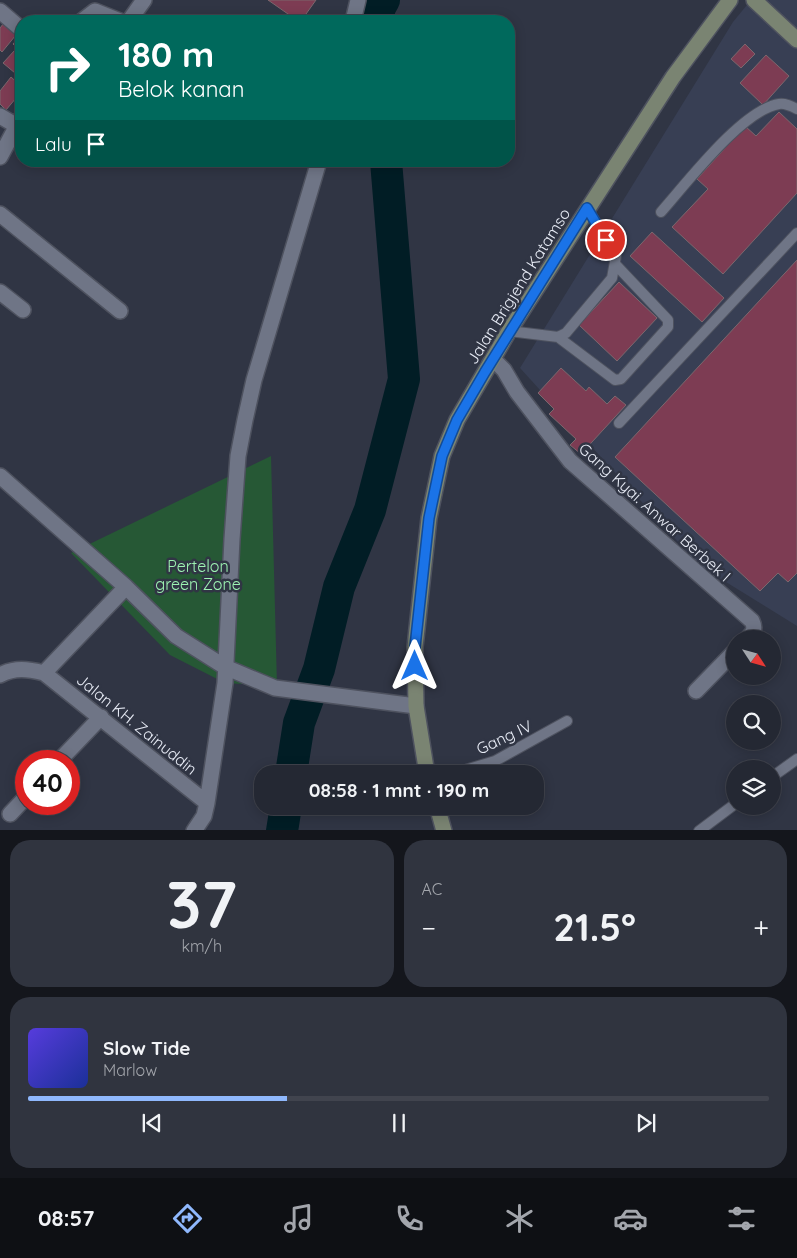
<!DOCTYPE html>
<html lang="id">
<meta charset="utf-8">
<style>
:root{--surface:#242833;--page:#30343f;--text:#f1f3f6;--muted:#a3a6ac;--line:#41444e;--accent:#8fb8fd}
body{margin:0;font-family:Quicksand,sans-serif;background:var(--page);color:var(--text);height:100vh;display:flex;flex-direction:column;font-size:19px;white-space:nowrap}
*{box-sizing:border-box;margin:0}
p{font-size:16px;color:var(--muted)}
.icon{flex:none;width:28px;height:28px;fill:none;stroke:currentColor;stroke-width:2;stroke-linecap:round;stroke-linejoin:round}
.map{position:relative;height:830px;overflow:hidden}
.side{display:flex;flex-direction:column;gap:10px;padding:10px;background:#14161c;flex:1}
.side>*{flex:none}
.hud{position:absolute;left:15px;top:15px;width:500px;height:152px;border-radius:20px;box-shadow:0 2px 12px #0003,0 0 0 1px var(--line);background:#00695c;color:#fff;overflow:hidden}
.needle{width:32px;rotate:126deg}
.fabs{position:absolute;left:726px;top:630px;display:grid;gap:10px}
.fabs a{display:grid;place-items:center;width:55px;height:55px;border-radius:50%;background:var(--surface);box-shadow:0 2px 12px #0003,0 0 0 1px var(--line);font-size:25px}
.speed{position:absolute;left:15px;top:750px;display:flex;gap:10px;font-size:25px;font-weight:700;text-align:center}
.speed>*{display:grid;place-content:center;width:65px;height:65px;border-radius:50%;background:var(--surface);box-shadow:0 2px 12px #0003,0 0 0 1px var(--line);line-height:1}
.speed .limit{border:8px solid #d22;background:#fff;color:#111}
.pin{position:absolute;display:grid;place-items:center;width:42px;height:42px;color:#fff;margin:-21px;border:2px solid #fff;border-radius:50%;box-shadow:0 1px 5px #0007}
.me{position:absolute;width:55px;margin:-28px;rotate:0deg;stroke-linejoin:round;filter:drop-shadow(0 0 4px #0008)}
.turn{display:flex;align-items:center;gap:18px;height:105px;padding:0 20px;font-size:22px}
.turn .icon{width:65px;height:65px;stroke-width:2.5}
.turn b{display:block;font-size:35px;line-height:42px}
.then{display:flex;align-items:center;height:48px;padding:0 20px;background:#0003;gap:10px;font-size:19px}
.big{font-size:38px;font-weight:800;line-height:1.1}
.side .widget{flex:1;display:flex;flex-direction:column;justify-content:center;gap:8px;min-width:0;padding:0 18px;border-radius:20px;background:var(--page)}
.side .dial{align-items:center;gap:0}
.dial b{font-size:65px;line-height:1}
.song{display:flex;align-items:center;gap:15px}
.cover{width:60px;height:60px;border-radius:8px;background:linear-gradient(135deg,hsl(250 70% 55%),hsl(230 70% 35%))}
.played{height:5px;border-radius:2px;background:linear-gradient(90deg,var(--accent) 35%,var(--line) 35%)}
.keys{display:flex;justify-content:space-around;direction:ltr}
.heat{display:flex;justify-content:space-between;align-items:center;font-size:28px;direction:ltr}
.side .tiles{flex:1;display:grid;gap:10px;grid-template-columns:1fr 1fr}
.widget:last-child{grid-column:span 2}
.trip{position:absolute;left:254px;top:765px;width:290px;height:50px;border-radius:20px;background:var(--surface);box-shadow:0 2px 12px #0003,0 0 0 1px var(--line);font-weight:800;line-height:50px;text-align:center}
.menu{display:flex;height:80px;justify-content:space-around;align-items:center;background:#0e1014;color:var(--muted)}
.menu .icon{width:35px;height:35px}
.menu .on{color:var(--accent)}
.menu b{font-size:22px;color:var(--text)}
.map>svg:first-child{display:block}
.built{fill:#383f54}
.green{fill:#265835}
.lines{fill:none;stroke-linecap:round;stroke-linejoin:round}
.river{stroke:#011d25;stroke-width:32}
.building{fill:#7d3c53;stroke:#7c676d}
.lane-casing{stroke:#4e525f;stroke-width:12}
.street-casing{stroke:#4e525f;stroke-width:18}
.secondary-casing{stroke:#4e525f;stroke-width:18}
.lane{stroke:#6f7586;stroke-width:10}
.street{stroke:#6f7586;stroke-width:15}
.secondary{stroke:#7a8472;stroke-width:15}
.route-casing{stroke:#114b97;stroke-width:12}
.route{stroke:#1a73e8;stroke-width:9}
.labels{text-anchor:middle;stroke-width:5;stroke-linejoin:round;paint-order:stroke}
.street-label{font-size:16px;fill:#e8ecf6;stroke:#303544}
.park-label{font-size:16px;fill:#9df3b2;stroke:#303544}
</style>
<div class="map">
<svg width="797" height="831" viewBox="0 0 797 831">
<rect width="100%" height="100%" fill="#303544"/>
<path class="built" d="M751 0H797V626L700 566 520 368 733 22Z"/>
<path class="green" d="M271 456 277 686 225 683 170 655 71 553Z"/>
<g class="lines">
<path class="river" d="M379 21V9L384 0
M291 774 299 723 319 669 339 587 370 510 404 379 386 161
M282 831 286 806"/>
</g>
<path class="building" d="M268 0H316L301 21H298Z
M7 19 20 30 2 52 0 50V28Z
M21 35V52L13 44Z
M745 44 755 54 741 68 731 59Z
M15 50 21 55V78L3 63Z
M766 55 789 76 763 105 740 83Z
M11 77 21 86V92L6 110 0 104V91Z
M779 112 797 129V193L723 274 672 227 708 189 697 179 745 126 756 136Z
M652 232 724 298 702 322 630 256Z
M797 260V573L788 582 778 573 760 591 615 457Z
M619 282 657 318 617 361 579 325Z
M561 368 586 391 589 387 607 404 615 396 626 405 581 454 570 445 576 439 549 414 554 409 538 393Z"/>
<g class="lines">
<defs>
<path id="lane" d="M661 212C686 184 742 110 779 104 785 103 791 106 797 109
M509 331 558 337 566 333 612 278 616 256 587 208
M558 337 615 380 621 379 668 327V320L616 265
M619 423 797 233
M452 774 495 761 567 721
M772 777 797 759
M699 831 735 804"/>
<path id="street" d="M0 11 21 29
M82 21 95 11 120 21
M129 21 144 0
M353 21 358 0
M0 116 17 126
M0 157 21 118
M0 214 120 311
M0 292 23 310
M493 359 504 370 517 392 570 461 752 621C756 629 753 633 747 639
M0 476 126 587 176 636 225 667 275 688 416 706
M44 673 126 587
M0 675C15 667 28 669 44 673L207 803
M696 691 735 651
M59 761 101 717
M10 814 26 797
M194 831 204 816 207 803 225 683 232 539 238 456 245 420 254 380 319 161"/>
<path id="secondary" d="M754 0 797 40
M427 774 416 706 415 647 429 518 442 456 457 420 509 331 673 77 730 0
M437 806 444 831"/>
</defs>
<use href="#lane" class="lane-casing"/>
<use href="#street" class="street-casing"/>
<use href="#secondary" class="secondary-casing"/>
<use href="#lane" class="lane"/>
<use href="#street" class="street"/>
<use href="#secondary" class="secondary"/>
</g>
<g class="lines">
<defs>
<path id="route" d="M415 666V647L429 518 442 456 457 420 485 372 587 208 606 240"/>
</defs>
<use href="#route" class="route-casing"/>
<use href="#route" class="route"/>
</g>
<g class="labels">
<g class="street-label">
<text transform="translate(518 286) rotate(-58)" y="6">Jalan Brigjend Katamso</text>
<text transform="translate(655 512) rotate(42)" y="6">Gang Kyai. Anwar Berbek I</text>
<text transform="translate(137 724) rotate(39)" y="6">Jalan KH. Zainuddin</text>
<text transform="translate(504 737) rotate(-25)" y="6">Gang IV</text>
</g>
<g class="park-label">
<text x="198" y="572">Pertelon<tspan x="198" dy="18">green Zone</tspan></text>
</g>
</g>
</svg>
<div class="fabs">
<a><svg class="needle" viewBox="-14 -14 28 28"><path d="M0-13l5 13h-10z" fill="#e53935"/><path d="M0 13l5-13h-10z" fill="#a3a6ac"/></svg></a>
<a><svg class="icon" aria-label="search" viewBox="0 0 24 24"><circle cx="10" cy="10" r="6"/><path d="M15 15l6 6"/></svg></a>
<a><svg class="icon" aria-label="layers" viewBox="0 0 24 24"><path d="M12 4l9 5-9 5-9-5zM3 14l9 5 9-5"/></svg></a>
</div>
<div class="speed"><div class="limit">40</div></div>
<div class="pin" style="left:606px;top:240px;background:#d93025"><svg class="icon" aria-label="arrive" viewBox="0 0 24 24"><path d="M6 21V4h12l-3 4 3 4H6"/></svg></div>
<svg class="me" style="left:415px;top:666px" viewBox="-20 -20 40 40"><path d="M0-17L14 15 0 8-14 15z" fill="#1a73e8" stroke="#fff" stroke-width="4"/></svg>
<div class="trip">08:58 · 1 mnt · 190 m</div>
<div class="hud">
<div class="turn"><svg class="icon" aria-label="right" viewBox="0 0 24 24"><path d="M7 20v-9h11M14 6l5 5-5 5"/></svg><div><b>180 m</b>Belok kanan</div></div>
<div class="then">Lalu<svg class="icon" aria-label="arrive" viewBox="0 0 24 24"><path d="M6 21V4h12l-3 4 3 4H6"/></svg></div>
</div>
</div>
<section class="side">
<div class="tiles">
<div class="widget dial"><b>37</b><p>km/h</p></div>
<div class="widget"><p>AC</p>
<div class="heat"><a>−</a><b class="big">21.5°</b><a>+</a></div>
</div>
<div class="widget">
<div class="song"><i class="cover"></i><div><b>Slow Tide</b><p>Marlow</p></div></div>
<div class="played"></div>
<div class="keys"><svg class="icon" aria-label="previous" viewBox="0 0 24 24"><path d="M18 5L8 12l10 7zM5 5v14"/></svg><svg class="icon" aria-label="pause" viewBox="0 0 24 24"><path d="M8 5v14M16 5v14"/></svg><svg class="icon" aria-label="next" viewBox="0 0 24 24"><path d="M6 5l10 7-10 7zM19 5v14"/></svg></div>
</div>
</div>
</section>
<nav class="menu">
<b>08:57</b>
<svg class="icon on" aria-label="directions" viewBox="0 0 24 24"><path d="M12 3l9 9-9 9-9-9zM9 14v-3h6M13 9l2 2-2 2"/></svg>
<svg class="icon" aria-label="music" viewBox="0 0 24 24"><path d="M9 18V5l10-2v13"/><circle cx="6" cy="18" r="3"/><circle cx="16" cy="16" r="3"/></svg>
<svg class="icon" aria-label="phone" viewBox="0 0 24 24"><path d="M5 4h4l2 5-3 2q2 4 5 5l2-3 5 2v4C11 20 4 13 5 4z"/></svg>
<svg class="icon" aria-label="climate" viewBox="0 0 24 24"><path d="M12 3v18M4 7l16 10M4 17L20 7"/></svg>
<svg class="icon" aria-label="car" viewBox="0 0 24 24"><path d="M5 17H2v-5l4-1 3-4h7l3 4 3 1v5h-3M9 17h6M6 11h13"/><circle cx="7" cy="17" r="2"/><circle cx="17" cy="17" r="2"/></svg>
<svg class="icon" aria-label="filters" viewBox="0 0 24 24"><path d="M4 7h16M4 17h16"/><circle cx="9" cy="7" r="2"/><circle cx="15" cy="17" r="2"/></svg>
</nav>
